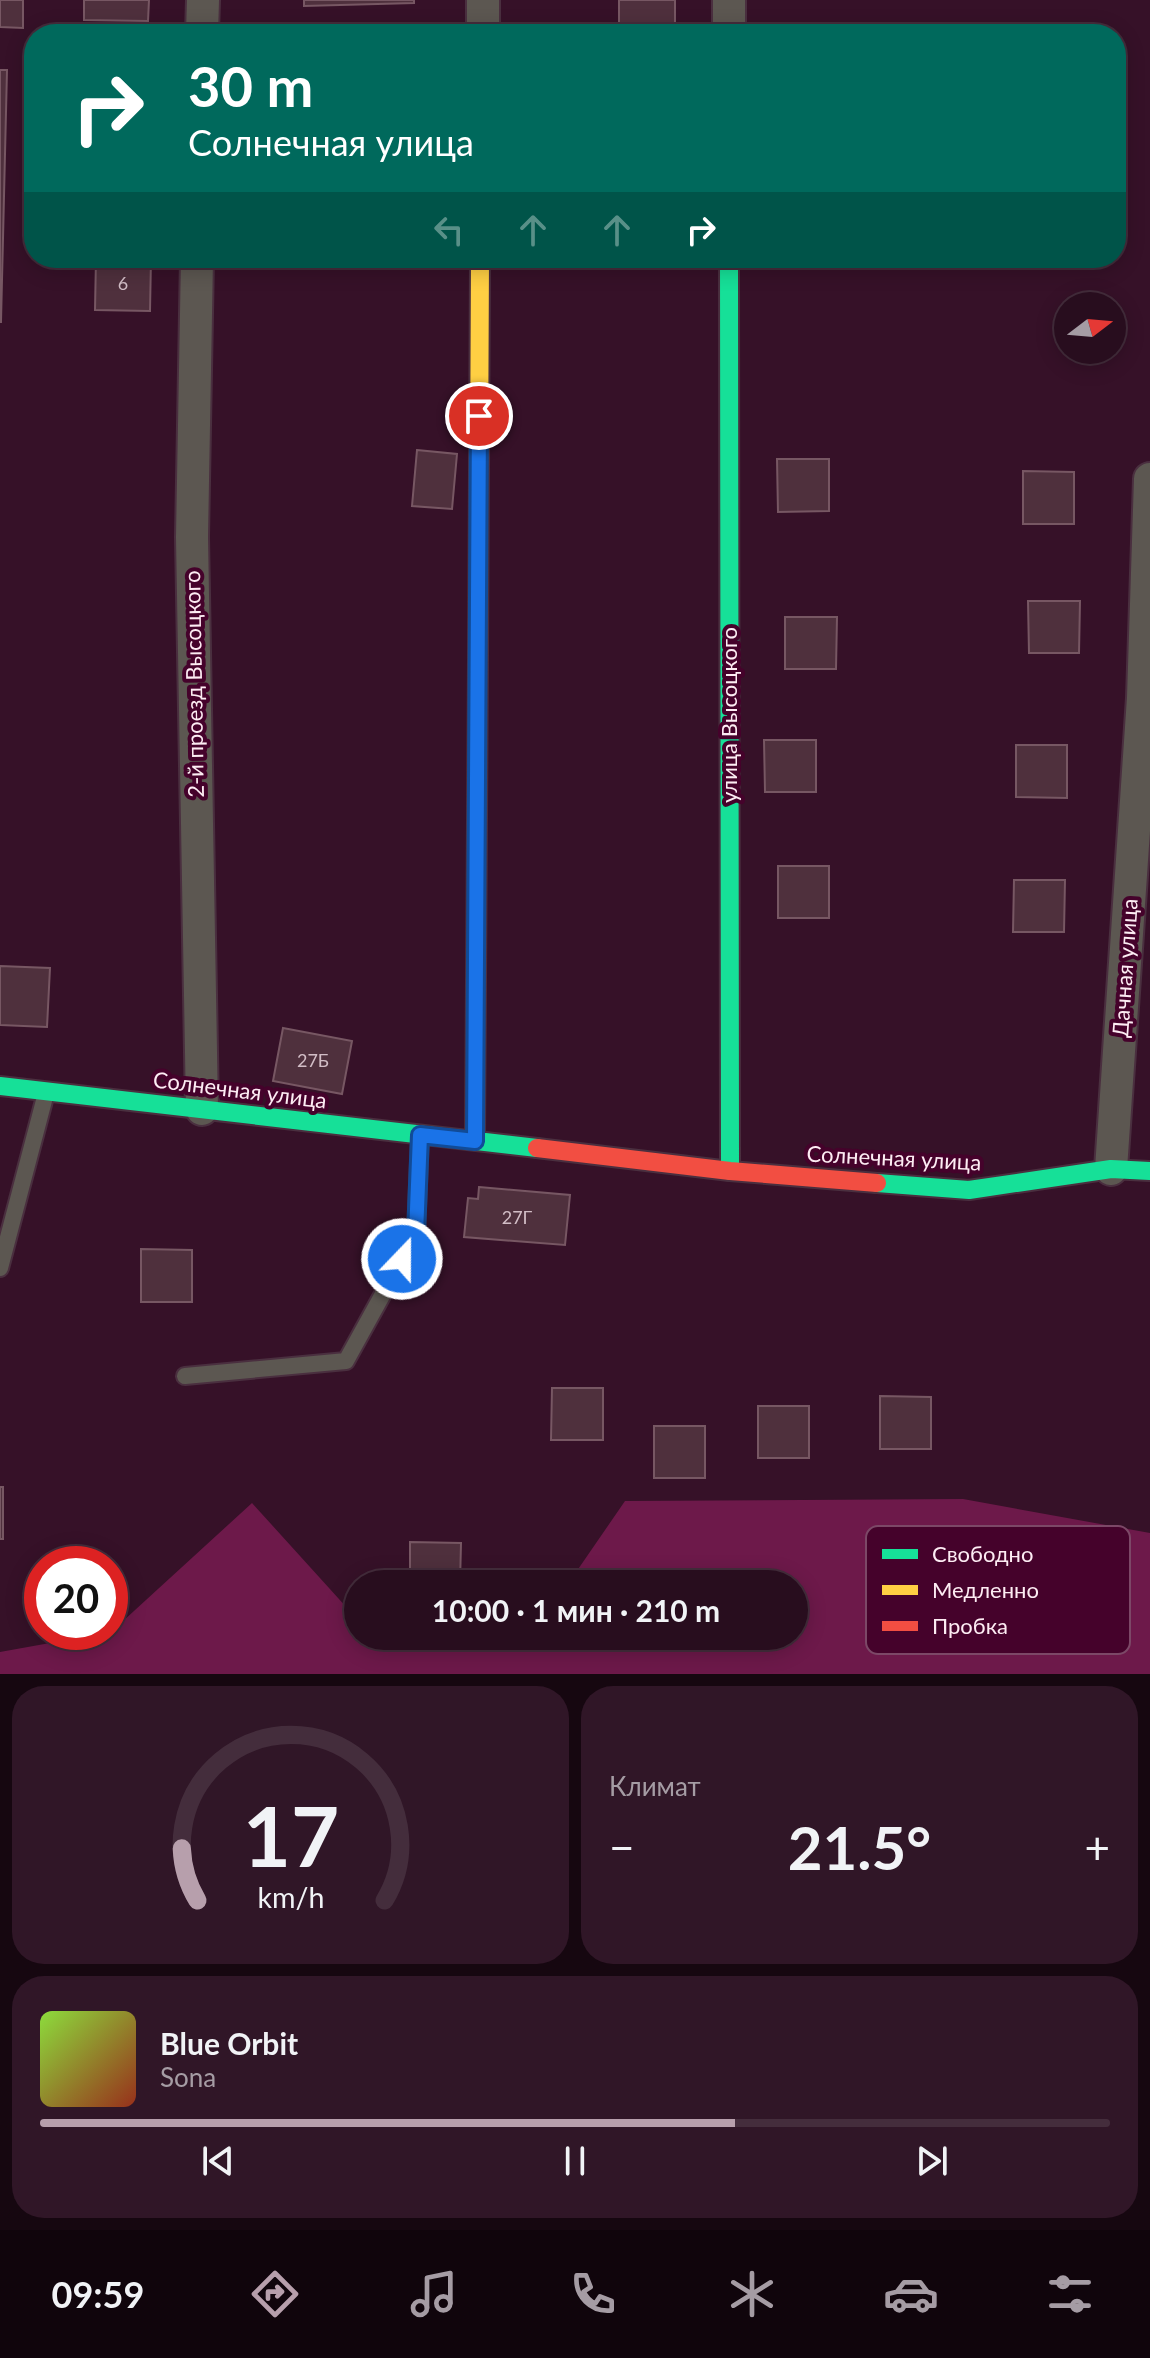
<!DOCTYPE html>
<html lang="ru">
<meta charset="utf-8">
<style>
:root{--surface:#280d1e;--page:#301627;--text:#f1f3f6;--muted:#a59ca4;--line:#442d3c;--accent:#b79fac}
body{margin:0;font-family:Lato,sans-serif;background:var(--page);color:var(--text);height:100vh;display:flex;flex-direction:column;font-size:30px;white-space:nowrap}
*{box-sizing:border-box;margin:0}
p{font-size:26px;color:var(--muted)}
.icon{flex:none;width:44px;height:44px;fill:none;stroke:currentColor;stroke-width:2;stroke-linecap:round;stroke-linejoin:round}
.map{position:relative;height:1674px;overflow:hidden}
.details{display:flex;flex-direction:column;gap:12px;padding:12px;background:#160710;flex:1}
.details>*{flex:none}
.banner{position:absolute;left:24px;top:24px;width:1102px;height:244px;border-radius:32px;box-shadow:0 4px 20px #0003,0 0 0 2px var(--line);background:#00695c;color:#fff;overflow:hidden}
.needle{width:52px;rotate:74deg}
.fabs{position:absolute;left:1054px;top:292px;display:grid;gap:16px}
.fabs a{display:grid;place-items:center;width:72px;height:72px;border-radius:50%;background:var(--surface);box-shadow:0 4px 20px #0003,0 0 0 2px var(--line);font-size:40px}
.speed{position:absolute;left:24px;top:1546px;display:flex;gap:16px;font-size:40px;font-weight:700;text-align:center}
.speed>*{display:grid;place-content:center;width:104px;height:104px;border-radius:50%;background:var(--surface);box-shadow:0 4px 20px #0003,0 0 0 2px var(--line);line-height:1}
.speed .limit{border:12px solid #d22;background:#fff;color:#111}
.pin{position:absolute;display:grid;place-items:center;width:68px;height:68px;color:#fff;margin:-34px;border:4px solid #fff;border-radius:50%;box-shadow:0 2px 8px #0007}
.me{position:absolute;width:88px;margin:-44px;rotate:22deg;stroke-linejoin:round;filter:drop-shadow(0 0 6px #0008)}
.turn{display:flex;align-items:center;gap:28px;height:168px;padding:0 32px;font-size:36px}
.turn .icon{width:104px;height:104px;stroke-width:2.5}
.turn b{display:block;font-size:56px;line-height:68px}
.lanes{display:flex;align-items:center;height:76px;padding:0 32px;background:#0003;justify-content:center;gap:40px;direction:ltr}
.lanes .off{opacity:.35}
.big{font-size:60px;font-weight:700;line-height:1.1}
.details .tile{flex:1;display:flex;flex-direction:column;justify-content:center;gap:12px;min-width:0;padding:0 28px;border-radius:32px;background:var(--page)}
.details .dial{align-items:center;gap:0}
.dial svg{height:208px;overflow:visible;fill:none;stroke:var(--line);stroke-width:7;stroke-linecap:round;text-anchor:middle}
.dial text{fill:var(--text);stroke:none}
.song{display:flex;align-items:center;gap:24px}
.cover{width:96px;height:96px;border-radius:12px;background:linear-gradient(135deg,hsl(90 70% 55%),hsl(10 70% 35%))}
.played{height:8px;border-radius:4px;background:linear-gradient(90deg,var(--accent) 65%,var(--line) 65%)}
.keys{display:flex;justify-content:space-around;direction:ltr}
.heat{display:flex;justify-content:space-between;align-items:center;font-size:44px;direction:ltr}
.details .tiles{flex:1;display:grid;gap:12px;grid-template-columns:1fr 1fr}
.tile:last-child{grid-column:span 2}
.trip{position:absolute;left:344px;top:1570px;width:464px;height:80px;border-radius:40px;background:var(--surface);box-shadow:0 4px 20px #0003,0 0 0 2px var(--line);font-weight:700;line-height:80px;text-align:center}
.menu{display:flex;height:128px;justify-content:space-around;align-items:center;background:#10050c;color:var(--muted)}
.menu .icon{width:56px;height:56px}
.menu .on{color:var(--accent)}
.menu b{font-size:36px;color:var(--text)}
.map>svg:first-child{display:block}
.green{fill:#6d194a}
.building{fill:#4f303d;stroke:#775763;stroke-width:2}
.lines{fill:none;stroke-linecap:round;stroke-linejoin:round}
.lane-casing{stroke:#4a2f3f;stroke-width:20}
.street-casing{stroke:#4a2f3f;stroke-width:36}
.fast-casing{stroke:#4a2f3f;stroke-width:22}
.slow-casing{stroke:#4a2f3f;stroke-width:22}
.jam-casing{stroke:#4a2f3f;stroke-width:22}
.lane{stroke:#5c5751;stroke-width:16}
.street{stroke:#5c5751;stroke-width:32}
.fast{stroke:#16e098;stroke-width:18}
.slow{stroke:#ffcf43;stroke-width:18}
.jam{stroke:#f24e42;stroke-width:18}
.route-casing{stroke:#114b97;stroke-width:20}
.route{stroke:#1a73e8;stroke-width:14}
.labels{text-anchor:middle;stroke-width:8;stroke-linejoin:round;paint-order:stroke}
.number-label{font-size:18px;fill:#d2bdc6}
.street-label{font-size:22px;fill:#fdecf3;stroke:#45022b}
.key{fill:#45022b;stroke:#7c4867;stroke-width:2}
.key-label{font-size:22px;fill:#fdecf3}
</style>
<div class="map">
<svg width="1150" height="1674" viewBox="0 0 1150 1674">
<rect width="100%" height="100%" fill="#361128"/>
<path class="green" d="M963 1499 1150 1533V1674H0V1652L111 1632 252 1503 358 1620V1636H794V1584H545L572 1578 625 1501Z"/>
<path class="building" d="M0 0H23V28L0 27Z
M84 0H149L148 21 84 20Z
M304 0H414V3L304 6Z
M619 0H675V34L619 33Z
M0 70H7L1 322H0Z
M96 258H151L150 311 95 310Z
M417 450 457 454 452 509 412 506Z
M777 459H829V511L778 512Z
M1023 471 1074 472V524H1023Z
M1028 601H1080L1079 653H1029Z
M785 617H837L836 669H785Z
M764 740H816V792H765Z
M1016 745H1067V798L1016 797Z
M778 866H829V918H778Z
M1014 880H1065L1064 932H1013Z
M0 966 50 968 47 1027 0 1025Z
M283 1028 352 1041 342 1094 273 1081Z
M479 1187 570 1195 565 1245 464 1237 468 1198 478 1199Z
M141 1249 192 1250V1302H141Z
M552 1388H603V1440H551Z
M880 1396 931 1397V1449H880Z
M758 1406H809V1458H758Z
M654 1426H705V1478H654Z
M0 1487H3V1539H0Z
M410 1542 461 1543 460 1584H410Z"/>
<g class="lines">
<defs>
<path id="lane" d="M0 1268 46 1093
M185 1376 346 1361 416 1234 420 1137"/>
<path id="street" d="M729 0V34
M202 34 203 0
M483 34V0
M197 258 192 537 202 1109
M1111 1169 1143 698 1150 479"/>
<path id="fast" d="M729 258 730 1171
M0 1086 537 1148
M475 1141 478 658
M877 1183 969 1190 1111 1169 1150 1171"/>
<path id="slow" d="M479 470 480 258"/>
<path id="jam" d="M478 658 479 470
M537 1148 730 1171 877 1183"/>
</defs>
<use href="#lane" class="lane-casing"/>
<use href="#street" class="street-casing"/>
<use href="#fast" class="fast-casing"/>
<use href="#slow" class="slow-casing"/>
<use href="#jam" class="jam-casing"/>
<use href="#lane" class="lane"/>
<use href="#street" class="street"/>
<use href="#fast" class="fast"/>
<use href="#slow" class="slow"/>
<use href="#jam" class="jam"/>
</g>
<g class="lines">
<defs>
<path id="route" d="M402 1259 416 1234 420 1135 475 1141 479 416"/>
</defs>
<use href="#route" class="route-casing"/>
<use href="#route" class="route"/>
</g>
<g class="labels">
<g class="number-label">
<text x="123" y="290">6</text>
<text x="313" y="1067">27Б</text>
<text x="517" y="1224">27Г</text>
</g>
<g class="street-label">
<text transform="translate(194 684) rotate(-91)" y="8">2-й проезд Высоцкого</text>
<text transform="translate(729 715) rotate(-90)" y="8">улица Высоцкого</text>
<text transform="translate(1125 968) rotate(-86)" y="8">Дачная улица</text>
<text transform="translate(240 1090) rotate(7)" y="8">Солнечная улица</text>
<text transform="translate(894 1158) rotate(3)" y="8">Солнечная улица</text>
</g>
</g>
<rect x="866" y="1526" width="264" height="128" rx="12" class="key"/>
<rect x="882" y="1549" width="36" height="10" fill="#16e098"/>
<rect x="882" y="1585" width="36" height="10" fill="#ffcf43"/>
<rect x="882" y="1621" width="36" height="10" fill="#f24e42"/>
<g class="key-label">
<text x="932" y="1562">Свободно</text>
<text x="932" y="1598">Медленно</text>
<text x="932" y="1634">Пробка</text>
</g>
</svg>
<div class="fabs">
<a><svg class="needle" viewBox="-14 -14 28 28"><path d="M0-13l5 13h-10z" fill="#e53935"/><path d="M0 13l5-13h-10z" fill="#a59ca4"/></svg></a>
</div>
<div class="speed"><div class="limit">20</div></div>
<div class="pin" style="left:479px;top:416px;background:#d93025"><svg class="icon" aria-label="arrive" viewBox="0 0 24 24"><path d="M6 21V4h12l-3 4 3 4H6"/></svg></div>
<svg class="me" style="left:402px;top:1259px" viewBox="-20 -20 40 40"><circle r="17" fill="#1a73e8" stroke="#fff" stroke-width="3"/><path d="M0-11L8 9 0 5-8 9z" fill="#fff"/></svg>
<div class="trip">10:00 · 1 мин · 210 m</div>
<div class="banner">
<div class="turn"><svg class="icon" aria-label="right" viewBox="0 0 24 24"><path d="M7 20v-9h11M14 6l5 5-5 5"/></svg><div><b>30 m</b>Солнечная улица</div></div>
<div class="lanes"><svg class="icon off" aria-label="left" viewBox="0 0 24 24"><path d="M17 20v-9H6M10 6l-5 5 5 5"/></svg><svg class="icon off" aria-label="ahead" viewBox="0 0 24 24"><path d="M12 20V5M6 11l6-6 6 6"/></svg><svg class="icon off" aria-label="ahead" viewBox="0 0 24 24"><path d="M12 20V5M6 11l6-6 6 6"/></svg><svg class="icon" aria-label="right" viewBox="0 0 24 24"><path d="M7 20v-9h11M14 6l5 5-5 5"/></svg></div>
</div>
</div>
<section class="details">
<div class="tiles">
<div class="tile dial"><svg viewBox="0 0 100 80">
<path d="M14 69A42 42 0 1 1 86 69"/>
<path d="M14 69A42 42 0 0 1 8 49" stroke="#b79fac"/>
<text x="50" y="56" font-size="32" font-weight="700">17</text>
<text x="50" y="72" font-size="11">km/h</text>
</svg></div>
<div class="tile"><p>Климат</p>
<div class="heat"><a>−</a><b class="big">21.5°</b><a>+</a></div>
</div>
<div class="tile">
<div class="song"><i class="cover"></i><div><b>Blue Orbit</b><p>Sona</p></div></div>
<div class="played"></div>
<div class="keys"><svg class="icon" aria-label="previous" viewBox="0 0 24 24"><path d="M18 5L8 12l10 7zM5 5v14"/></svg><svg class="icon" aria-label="pause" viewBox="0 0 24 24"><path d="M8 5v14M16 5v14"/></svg><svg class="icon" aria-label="next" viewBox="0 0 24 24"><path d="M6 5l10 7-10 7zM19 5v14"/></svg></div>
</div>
</div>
</section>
<nav class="menu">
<b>09:59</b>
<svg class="icon on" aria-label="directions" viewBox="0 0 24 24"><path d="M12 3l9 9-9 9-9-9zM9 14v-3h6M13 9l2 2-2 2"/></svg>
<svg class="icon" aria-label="music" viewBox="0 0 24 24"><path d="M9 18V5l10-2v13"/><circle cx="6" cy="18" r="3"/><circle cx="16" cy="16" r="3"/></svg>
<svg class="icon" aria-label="phone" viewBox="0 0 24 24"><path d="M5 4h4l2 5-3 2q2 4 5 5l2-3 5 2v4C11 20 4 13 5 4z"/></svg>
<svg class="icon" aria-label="climate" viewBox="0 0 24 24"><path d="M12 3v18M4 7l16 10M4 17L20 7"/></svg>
<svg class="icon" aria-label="car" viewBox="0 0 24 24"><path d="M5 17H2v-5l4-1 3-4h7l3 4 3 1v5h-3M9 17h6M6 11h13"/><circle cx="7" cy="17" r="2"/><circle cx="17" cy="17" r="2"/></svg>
<svg class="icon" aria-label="filters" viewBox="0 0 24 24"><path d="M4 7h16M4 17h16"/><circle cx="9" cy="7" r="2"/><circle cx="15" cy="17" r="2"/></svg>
</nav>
